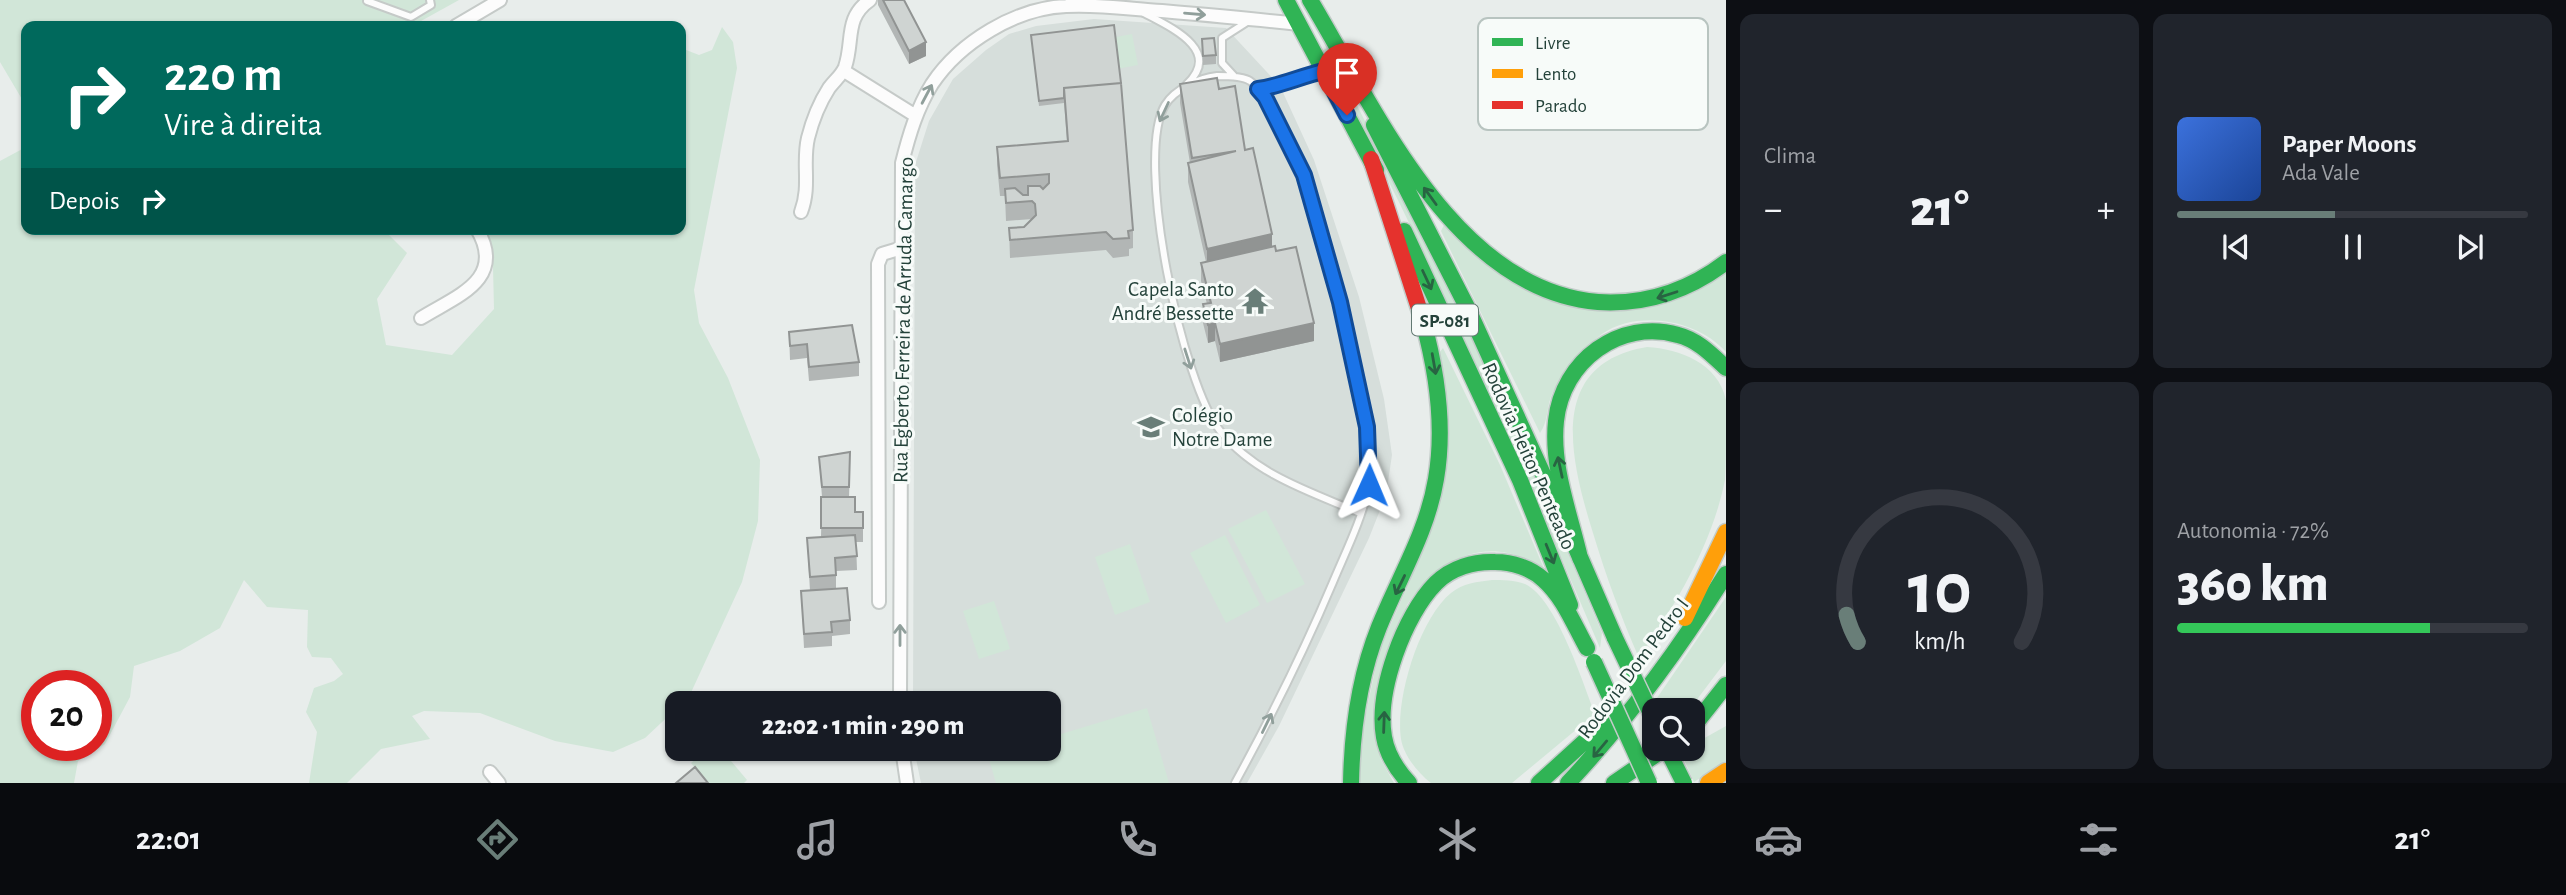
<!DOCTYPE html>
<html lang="pt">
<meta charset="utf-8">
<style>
:root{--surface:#171b24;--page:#20242c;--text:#f1f3f6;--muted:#9ea1a6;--line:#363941;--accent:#697e78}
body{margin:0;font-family:"Alegreya Sans",sans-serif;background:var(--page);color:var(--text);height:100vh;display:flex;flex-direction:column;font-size:26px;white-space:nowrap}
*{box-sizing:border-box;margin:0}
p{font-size:23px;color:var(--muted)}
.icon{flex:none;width:38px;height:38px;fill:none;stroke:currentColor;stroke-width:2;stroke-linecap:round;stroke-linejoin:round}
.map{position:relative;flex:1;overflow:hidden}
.details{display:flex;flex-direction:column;gap:14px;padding:14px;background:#0d0f14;width:840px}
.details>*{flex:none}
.hud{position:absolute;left:21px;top:21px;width:665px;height:214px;border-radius:14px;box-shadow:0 2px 5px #0004;background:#00695c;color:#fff;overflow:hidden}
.controls{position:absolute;left:1642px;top:698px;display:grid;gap:14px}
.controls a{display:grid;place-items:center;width:63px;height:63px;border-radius:14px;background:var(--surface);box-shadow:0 2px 5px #0004;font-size:35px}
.speed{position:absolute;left:21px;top:670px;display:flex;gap:14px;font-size:35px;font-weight:700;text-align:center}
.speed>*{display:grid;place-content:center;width:91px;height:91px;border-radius:50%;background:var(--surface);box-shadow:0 2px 5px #0004;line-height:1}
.speed .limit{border:10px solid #d22;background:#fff;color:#111}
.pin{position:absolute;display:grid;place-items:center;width:60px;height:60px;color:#fff;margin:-72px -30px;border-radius:50% 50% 50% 0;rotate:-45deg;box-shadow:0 0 7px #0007}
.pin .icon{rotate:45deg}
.me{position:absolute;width:77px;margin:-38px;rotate:1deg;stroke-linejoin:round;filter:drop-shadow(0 0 5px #0008)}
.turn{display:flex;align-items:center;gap:24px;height:147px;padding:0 28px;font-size:32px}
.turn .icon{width:91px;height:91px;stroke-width:2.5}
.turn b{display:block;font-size:49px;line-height:60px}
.then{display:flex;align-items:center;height:66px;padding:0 28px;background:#0003;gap:14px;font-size:26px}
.big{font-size:52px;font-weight:800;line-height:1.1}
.details .card{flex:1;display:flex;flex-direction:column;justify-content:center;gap:10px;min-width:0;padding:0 24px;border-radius:14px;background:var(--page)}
.details .dial{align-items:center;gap:0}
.dial svg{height:182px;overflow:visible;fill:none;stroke:var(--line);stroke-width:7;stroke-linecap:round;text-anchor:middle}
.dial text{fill:var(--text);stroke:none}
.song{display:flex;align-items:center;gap:21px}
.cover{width:84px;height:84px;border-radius:10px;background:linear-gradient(135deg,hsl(220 70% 55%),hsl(220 70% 35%))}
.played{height:7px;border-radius:4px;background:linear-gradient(90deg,var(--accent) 45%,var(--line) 45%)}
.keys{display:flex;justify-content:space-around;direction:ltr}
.heat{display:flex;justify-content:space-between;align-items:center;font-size:38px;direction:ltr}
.charge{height:10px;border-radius:5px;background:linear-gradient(90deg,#34c759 72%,var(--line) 0)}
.details .tiles{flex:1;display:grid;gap:14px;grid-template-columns:repeat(2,1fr)}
.trip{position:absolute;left:665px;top:691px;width:396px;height:70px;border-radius:14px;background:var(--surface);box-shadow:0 2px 5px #0004;font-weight:800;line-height:70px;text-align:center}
.menu{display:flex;height:112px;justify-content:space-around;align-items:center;background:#090b0e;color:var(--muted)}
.menu .icon{width:49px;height:49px}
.menu .active{color:var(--accent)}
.menu b{font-size:32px;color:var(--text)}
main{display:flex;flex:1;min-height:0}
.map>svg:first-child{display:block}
.built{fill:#d6dedb}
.green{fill:#d1e6d8;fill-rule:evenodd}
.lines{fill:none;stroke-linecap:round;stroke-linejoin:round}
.lane-casing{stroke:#c5cac8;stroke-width:10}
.street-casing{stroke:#c5cac8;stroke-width:16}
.fast-casing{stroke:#c3ccc9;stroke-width:19}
.slow-casing{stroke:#c3ccc9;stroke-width:19}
.jam-casing{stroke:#c3ccc9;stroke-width:19}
.lane{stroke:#fcfcfc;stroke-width:6}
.street{stroke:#fcfcfc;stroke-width:12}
.fast{stroke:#30b455;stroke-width:16}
.slow{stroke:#ff9f0a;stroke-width:16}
.jam{stroke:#e5322d;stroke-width:16}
.fast-bridge-casing{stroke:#c3ccc9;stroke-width:19;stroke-linecap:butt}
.fast-bridge{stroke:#30b455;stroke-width:16}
.wall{fill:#b2b6b5}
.shaded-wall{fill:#919493}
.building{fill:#cfd4d2;stroke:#919493;stroke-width:2}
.oneway{stroke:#909f9b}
.oneway2{stroke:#286442}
.route-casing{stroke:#114b97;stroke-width:18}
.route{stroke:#1a73e8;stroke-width:12}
.labels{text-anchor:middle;stroke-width:6;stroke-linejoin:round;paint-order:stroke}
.shield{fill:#f7fbf9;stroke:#637a73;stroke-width:2}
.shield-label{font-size:19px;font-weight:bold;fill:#24423a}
.poi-label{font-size:21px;fill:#24423a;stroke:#f7fbf9;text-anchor:end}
.street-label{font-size:21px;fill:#24423a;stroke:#f7fbf9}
.key{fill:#f7fbf9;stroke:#b8c4c0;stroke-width:2}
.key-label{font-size:19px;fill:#24423a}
</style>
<main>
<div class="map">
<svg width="1726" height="783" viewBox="0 0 1726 783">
<rect width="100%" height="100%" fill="#e8edeb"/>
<path class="built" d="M1094 19 1226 28 1280 86 1314 160 1359 297 1384 399 1392 455 1386 495 1369 538 1279 726 1247 783H921L914 749H1048V704H913L915 165 929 121 953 79 986 50 1009 34 1036 26Z"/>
<path class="green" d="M0 0H459L412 26H26V106L0 62Z
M722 27 733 42 737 68 694 290 699 323 728 378 760 460 758 521 742 582 688 699 677 704V708L645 738 613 752 555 741 480 713 424 711 412 716 430 739 381 749 347 783H309L317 732 306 712 314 688 334 681 343 674 331 658 312 657 307 647 308 610 267 607 244 580 220 628 180 651 134 666 130 697 105 744 78 761 74 783H0V161L26 147V229H383L407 253 377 299 386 345 452 355 494 309 493 267 486 229H681V48L699 55 712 50ZM37 686H96V746H37Z
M1132 34 1138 65 1053 81 1048 50Z
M1327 48C1428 239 1519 435 1602 633L1600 648C1514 446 1425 245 1322 51Z
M1444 225 1578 308 1726 272V352C1698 320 1638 309 1602 334 1589 343 1561 378 1553 392 1546 405 1549 421 1540 433L1441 231Z
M1647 347C1680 349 1718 363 1726 400 1726 409 1726 422 1726 432 1726 447 1726 465 1725 480 1712 545 1676 604 1639 658 1621 617 1606 576 1593 533 1571 462 1545 364 1647 347Z
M1443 348 1500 465 1545 571C1493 532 1441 555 1407 605L1380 758 1394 783H1359L1361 737 1379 651 1428 539 1439 353Z
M1266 510 1305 584 1267 603 1228 529Z
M1225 535 1260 605 1226 623 1190 553Z
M1130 544 1150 602 1115 615 1095 557Z
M1492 580C1502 580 1515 580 1525 584 1556 598 1583 683 1595 714L1512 783H1431C1418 773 1404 756 1401 739 1395 700 1419 619 1451 593 1463 583 1477 582 1492 580Z
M1726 597V661L1689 710H1663L1657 698Z
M994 601 1010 649 979 659 963 611Z
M1147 708 1169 783H996L988 756 1012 749H1048V738Z
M1726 726V761L1694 782 1681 753 1692 749V745Z
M707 749H721L747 780 744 783H708L691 763Z"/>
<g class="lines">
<defs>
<path id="lane" d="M367 1 411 17 431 5 430 0
M1144 13C1170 27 1223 50 1187 84
M1234 76 1222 63V38L1247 22
M1258 89C1281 86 1299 76 1322 71
M1235 783C1271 717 1304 651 1333 582 1346 551 1362 519 1369 486 1381 428 1300 111 1250 81 1243 76 1226 76 1217 76 1199 78 1175 89 1165 105 1134 157 1182 385 1221 432 1256 475 1311 492 1360 513"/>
<path id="street" d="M456 26 500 0
M844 71 916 116
M801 212C811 186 802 163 808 138 812 122 820 102 829 88 834 81 842 75 845 67 854 41 844 18 870 0
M421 318C456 296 507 280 477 229
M879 602 878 264 882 254 902 248
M900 704 902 163C909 135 917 108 932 84 960 42 1016 8 1066 6 1098 4 1130 9 1162 11 1208 15 1253 19 1299 24
M902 749 907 783
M490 772 499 783"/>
<path id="fast" d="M1286 0 1376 170
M1310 0C1376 110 1454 290 1598 302 1646 305 1688 291 1726 262
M1374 125 1468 309 1562 516
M1404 231 1520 480 1570 605
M1576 548 1615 638
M1580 558C1570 514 1551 467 1556 421 1562 361 1620 318 1678 335 1698 340 1712 355 1726 368
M1692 728 1726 685
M1351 783C1352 730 1359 677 1379 627 1399 577 1427 533 1436 479 1445 427 1437 372 1423 321
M1409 783C1397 770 1387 754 1384 737 1376 692 1404 615 1436 583 1451 568 1474 561 1495 562 1512 562 1531 568 1544 580 1564 598 1574 625 1587 648
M1539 783 1617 712
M1568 783C1628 719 1680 648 1726 574
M1614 783 1664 749"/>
<path id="slow" d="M1685 618 1726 532
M1708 783 1726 771"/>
<path id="jam" d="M1371 159 1423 321"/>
</defs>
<use href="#lane" class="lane-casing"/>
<use href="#street" class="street-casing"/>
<use href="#fast" class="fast-casing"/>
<use href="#slow" class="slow-casing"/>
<use href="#jam" class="jam-casing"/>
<use href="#lane" class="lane"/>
<use href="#street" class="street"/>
<use href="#fast" class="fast"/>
<use href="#slow" class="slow"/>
<use href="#jam" class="jam"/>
<defs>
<path id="fast-bridge" d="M1615 638 1654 720
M1594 662 1649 783
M1667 749 1684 783"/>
</defs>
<use href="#fast-bridge" class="fast-bridge-casing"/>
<use href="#fast-bridge" class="fast-bridge"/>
</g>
<path class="wall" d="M878 0H904L926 56 909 64 878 5Z
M1114 25 1133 230V248L1129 249V256L1113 258 1106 250 1010 258 1009 228 1024 227 1032 219 1006 221 1005 196H1000L997 165V147L1067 141 1064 103 1039 106 1031 35Z
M1202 39 1216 55V64L1203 65Z
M1180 84 1219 89 1245 150 1272 247 1276 251 1314 341 1220 362 1215 341 1208 343 1203 323V304H1207L1201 281V263L1206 262 1188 182V163H1190L1180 103Z
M789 332 859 362V376L809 381 807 358 790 360Z
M819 457 850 466 849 497 855 512H863V542H856L857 570 836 571V589L850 620V634L832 636V646L804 648 801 591H810L807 538 821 537 822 497Z"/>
<path class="shaded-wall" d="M926 42V56L909 64V51Z
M1272 234V252L1207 267V249Z
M1215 323V341L1208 343V325Z
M1314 323V341L1220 362V344Z"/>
<path class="building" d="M883 0H904L926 42 909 51Z
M1114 25 1121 83 1064 88V98L1039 101 1031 35Z
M1214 38 1216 55 1203 56 1202 39Z
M1217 78 1219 89 1235 86 1245 150 1253 148 1272 234 1207 249 1188 163 1236 151 1192 158 1180 84Z
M1121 83 1133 230 1128 231 1129 238 1113 239 1106 232 1010 240 1009 228 1024 227 1036 215 1035 204 1032 201 1006 203 1005 189 1015 188 1023 195H1028V186H1040L1043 189 1049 183V174L1000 178 997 147 1068 141 1064 88Z
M1275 246 1276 251 1296 247 1314 323 1220 344 1215 323 1208 325 1203 304 1211 303 1201 263Z
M852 325 859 362 809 367 807 344 790 346 789 332Z
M850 452 849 487H822L819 457Z
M821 497H855V512H863V528H821Z
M855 535 857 556 835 558 836 575 810 577 807 538Z
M847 588 850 620 831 622 832 632 804 634 801 591Z
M695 767 708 783H676Z"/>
<defs><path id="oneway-shaft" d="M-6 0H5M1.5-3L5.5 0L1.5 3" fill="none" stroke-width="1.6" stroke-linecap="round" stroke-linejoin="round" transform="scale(1.75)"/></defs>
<g class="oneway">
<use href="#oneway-shaft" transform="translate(1195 14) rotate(5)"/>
<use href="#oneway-shaft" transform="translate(927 94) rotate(-62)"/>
<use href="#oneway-shaft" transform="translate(1164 112) rotate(115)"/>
<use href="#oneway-shaft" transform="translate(1188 359) rotate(72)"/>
<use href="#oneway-shaft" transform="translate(900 635) rotate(-90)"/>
<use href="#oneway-shaft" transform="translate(1267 723) rotate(-64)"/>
</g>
<g class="oneway2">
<use href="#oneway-shaft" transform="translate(1430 196) rotate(-126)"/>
<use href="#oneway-shaft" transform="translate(1427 280) rotate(65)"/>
<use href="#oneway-shaft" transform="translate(1667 295) rotate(162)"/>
<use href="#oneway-shaft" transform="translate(1434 364) rotate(80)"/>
<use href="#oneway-shaft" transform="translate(1560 467) rotate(-102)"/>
<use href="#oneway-shaft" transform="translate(1550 554) rotate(68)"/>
<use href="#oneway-shaft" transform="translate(1400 585) rotate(116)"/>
<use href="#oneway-shaft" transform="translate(1384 722) rotate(-88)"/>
<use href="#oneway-shaft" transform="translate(1600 749) rotate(130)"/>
</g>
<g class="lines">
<defs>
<path id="route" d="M1347 115 1324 71C1301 76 1281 86 1258 89L1265 97 1304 175 1340 302 1367 427 1369 485"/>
</defs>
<use href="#route" class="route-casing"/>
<use href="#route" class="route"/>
</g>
<defs>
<symbol id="temple-bare" viewBox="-9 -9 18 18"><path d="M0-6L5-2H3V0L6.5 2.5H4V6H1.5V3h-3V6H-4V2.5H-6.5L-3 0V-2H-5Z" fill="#697e78" stroke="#f7fbf9" stroke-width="2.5" paint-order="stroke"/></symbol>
<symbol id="school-bare" viewBox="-9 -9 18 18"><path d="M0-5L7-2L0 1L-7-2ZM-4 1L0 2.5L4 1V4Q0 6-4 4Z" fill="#697e78" stroke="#f7fbf9" stroke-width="2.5" paint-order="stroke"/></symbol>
</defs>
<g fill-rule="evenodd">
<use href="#temple-bare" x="1236" y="282" width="38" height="38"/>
<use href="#school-bare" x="1132" y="408" width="38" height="38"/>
</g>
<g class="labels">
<rect class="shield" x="1412" y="304.5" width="66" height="31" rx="5"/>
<g class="shield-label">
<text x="1445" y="327">SP-081</text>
</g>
<g class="poi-label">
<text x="1234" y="296">Capela Santo<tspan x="1234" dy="24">André Bessette</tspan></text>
<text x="1172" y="422" text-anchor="start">Colégio<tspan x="1172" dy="24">Notre Dame</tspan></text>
</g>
<g class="street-label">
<text transform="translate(903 320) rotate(-89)" y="7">Rua Egberto Ferreira de Arruda Camargo</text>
<text transform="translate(1529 456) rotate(66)" y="7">Rodovia Heitor Penteado</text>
<text transform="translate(1633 668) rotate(-53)" y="7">Rodovia Dom Pedro I</text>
</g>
</g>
<rect x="1478" y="18" width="230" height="112" rx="10" class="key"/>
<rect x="1492" y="38" width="31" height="8" fill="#30b455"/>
<rect x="1492" y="69" width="31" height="9" fill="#ff9f0a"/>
<rect x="1492" y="101" width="31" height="8" fill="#e5322d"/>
<g class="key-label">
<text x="1535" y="49">Livre</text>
<text x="1535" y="80">Lento</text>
<text x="1535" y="112">Parado</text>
</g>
</svg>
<div class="controls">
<a><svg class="icon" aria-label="search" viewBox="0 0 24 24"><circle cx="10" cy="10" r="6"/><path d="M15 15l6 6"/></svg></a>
</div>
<div class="speed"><div class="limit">20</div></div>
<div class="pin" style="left:1347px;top:115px;background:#d93025"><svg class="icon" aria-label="arrive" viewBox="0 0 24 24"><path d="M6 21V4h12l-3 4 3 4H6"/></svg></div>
<svg class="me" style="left:1369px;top:485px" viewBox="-20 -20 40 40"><path d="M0-17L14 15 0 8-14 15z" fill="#1a73e8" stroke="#fff" stroke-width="4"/></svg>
<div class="trip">22:02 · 1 min · 290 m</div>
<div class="hud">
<div class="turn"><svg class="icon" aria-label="right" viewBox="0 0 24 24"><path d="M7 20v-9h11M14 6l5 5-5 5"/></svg><div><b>220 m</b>Vire à direita</div></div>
<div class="then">Depois<svg class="icon" aria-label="right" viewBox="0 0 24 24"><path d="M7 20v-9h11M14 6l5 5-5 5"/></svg></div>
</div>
</div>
<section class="details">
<div class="tiles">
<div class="card"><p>Clima</p>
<div class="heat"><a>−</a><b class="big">21°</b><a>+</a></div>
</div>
<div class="card">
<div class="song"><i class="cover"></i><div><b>Paper Moons</b><p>Ada Vale</p></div></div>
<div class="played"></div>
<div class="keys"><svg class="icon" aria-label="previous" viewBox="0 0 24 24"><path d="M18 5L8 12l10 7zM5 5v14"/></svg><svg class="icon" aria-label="pause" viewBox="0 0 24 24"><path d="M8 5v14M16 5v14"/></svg><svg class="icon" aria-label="next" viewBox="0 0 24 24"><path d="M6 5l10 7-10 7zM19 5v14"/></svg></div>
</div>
<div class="card dial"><svg viewBox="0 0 100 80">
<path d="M14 69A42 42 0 1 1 86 69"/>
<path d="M14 69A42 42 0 0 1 9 57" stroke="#697e78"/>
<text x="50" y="56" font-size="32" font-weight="700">10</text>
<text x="50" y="72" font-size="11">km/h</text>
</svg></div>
<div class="card"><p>Autonomia · 72%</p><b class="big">360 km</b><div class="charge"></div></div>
</div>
</section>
</main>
<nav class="menu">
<b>22:01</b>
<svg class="icon active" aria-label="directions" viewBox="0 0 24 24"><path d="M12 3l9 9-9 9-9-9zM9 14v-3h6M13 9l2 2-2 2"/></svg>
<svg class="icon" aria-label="music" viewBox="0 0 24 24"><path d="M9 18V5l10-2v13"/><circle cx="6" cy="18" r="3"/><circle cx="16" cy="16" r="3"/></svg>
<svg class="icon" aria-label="phone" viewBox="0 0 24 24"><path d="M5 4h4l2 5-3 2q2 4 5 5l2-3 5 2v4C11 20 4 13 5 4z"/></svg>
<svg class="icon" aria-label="climate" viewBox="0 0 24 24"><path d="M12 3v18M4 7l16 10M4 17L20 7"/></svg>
<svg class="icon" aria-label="car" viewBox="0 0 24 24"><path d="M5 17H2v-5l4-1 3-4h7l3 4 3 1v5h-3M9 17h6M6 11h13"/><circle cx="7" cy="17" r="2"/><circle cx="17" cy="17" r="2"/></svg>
<svg class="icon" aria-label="filters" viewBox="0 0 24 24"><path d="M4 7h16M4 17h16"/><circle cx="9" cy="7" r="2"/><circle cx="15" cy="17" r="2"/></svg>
<b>21°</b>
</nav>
